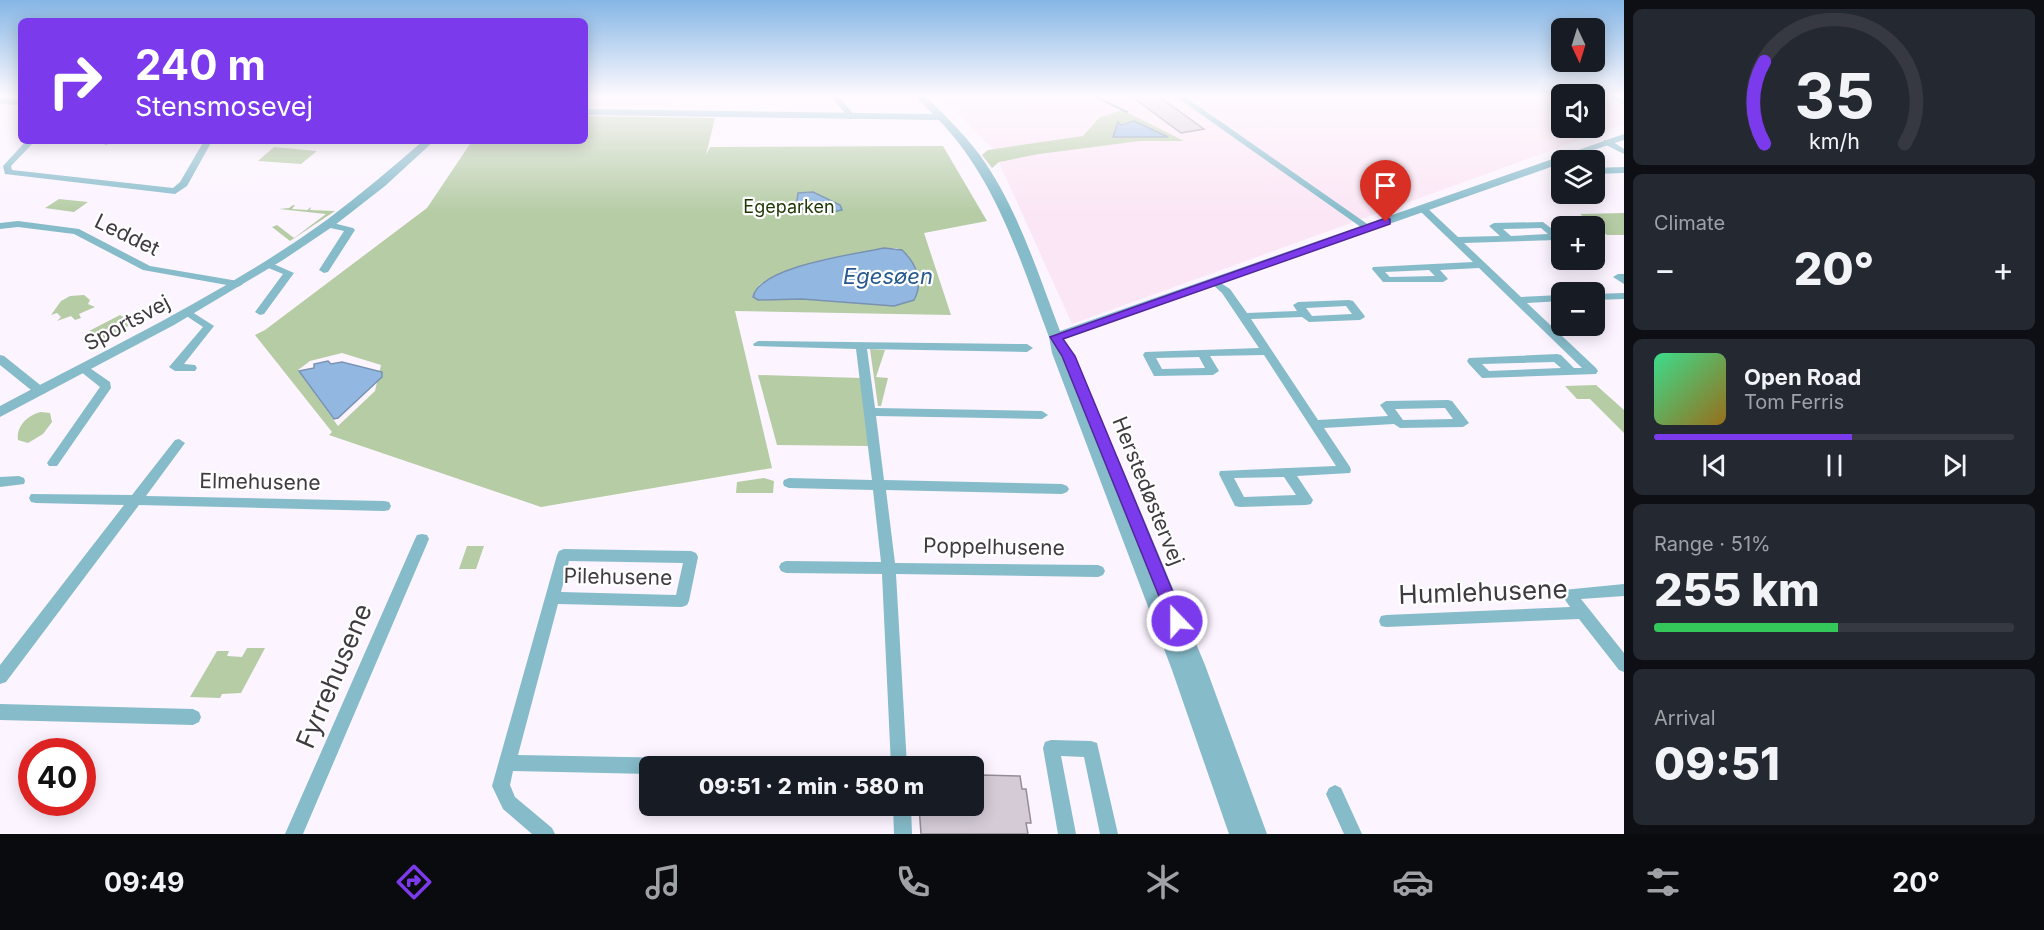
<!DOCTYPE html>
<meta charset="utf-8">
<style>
:root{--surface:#171b24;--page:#242831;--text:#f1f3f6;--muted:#9ea1a6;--line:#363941;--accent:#7c3aed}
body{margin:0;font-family:Inter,sans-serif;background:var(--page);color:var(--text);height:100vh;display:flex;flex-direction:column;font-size:22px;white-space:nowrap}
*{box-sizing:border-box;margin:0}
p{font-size:20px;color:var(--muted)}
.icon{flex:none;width:33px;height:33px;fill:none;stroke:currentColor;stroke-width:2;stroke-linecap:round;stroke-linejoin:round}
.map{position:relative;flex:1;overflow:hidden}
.sheet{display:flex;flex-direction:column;gap:9px;padding:9px;background:#0d0f14;width:420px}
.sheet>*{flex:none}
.banner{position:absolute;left:18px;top:18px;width:570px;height:126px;border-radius:9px;box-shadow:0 3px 15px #0003;background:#7c3aed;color:#fff;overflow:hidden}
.needle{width:39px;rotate:176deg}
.tools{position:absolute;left:1551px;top:18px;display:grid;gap:12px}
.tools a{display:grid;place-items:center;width:54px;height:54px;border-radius:9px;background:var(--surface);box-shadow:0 3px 15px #0003;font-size:30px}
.speed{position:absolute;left:18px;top:738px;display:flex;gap:12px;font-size:30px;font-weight:700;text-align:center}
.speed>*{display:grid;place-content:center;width:78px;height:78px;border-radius:50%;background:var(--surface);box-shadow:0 3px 15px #0003;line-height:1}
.speed .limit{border:9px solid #d22;background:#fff;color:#111}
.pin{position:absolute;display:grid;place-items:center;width:51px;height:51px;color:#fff;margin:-62px -26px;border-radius:50% 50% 50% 0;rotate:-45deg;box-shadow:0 0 6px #0007}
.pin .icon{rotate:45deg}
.me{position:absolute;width:66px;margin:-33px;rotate:338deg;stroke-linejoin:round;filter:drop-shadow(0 0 4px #0008)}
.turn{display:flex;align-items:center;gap:21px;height:126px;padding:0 18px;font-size:27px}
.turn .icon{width:78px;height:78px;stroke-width:2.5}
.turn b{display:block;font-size:42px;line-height:51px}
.big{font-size:45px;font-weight:800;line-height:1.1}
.sheet .widget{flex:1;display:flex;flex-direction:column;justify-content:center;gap:9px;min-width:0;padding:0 21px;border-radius:9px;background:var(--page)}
.sheet .dial{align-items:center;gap:0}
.dial svg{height:156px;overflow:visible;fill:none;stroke:var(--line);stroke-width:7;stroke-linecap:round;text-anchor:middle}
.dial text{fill:var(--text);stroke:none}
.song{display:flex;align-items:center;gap:18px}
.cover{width:72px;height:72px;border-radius:9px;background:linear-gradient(135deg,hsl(150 70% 55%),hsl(40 70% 35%))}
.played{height:6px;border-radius:3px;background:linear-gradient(90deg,var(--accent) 55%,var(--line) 55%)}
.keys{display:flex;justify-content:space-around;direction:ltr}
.heat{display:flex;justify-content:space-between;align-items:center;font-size:33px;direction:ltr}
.charge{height:9px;border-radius:4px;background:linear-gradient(90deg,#34c759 51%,var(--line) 0)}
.trip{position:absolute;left:639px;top:756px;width:345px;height:60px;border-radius:9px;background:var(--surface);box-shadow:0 3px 15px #0003;font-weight:800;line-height:60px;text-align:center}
.dock{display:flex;height:96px;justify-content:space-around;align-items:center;background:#090b0e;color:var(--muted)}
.dock .icon{width:42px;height:42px}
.dock .current{color:var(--accent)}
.dock b{font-size:27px;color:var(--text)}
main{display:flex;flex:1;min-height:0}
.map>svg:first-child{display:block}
.industrial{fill:#fbe6f5}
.built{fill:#f7e9fc}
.green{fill:#b5cca5;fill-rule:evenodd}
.water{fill:#92b8e1;stroke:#7992b1;stroke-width:1.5}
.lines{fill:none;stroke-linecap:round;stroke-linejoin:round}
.stream{stroke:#7992b1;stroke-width:2}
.building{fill:#d4cbd7;stroke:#958c98;stroke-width:1.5}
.minor{fill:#86bbca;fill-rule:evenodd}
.tertiary{fill:#86bbca;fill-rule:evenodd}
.route{fill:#7c3aed;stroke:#51269a;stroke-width:1.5}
.labels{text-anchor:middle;stroke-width:4.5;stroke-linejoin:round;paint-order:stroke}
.far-park-label{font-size:18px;fill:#1e3703;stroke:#fff}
.street-label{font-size:21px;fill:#3f3b40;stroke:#fff}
.water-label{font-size:22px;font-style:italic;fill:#265a8f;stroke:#fff}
.near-street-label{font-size:26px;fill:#3f3b40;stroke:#fff}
</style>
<main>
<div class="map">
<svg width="1624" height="834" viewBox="0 0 1624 834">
<rect width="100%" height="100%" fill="#fcf4ff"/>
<path class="industrial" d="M940 96H1561L1562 128H1594L1595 96H1624V124L1072 324 993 149Z"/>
<path class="built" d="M585 96H671L676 107 585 106Z"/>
<path class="green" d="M1122 110 1184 141H1140L1039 154 999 162 992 168 982 155 988 150 1083 136 1099 118ZM1134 121 1163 134 1168 137H1114L1117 124Z
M585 116 715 118 706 155 710 147 943 146 987 221 924 233 951 315 735 311 772 468 541 507 329 435 332 432 255 335 265 330 427 208 472 141H585ZM884 248H897L909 256 879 304 802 299 758 300 759 285C795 261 843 256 884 248ZM342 353 381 365 375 391 338 426 298 370 310 361Z
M274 147 317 151 301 164 258 161Z
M59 199 88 202 74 212 45 208Z
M293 205H295L292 209 307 210 311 207 310 210 335 211 290 241 272 227 277 225 294 238 326 214 279 209 289 208Z
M1624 213V235H1607L1580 214Z
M84 295 90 300 88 304 95 307 79 314 81 318 75 320 71 316 57 321 61 317 57 313 51 315 61 301 70 296Z
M120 315 134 323 104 339 89 331Z
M870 349 885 350 876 377 888 378 881 406H878Z
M758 375 861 378 870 446 777 445Z
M1596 385 1624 410V433L1590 399H1577L1565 386Z
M41 412 50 413 52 422 43 434 28 443 18 440C16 426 28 415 41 412Z
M764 478 774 481 773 493H736L737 482Z
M467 546H484L476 569H459Z
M247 648H265L241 693 222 694 220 698 190 697 217 651H229L227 656 242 657Z"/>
<path class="water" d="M1134 121 1168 137H1113L1118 122 1121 125Z
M813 192 840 205 842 210 828 213 796 208 798 193Z
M884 248 902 250C916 263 924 282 914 300L894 306 802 299 758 300 753 297C760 266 856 254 884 248Z
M328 361 331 364 342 362 382 372V377L338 418 334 419 299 371 314 368V364Z"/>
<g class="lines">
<path class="stream" d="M1094 96 1127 112"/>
</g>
<path class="building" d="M1131 96H1158L1204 129 1181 133Z
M982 775 1020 776 1022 789H1026L1031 823H1026L1028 834H921L919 806H974V785H983Z"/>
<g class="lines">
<path class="minor" d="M830 96H838L852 112V119H846L844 112Z
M1175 96H1184L1373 228 1368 231 1365 230Z
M1604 140H1610L1624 149V154L1604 144Z
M26 141H35L11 166 12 170 173 188 180 182 204 141H212L187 186 175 194 5 174 3 166Z
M103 141H112L106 145 102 143Z
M1624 167V173L1594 174V168Z
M1422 205 1425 206 1458 237 1500 236 1489 226 1494 223 1543 222 1560 235V239L1557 240 1464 243 1521 297 1562 295V301L1527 303 1596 368 1598 371 1596 374 1482 378 1469 364 1467 361 1469 358 1557 354 1561 355 1574 368H1582L1479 268 1440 270 1448 279 1443 282H1383L1372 269 1373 267 1473 262 1419 210 1417 208ZM1541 228 1548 234 1511 236 1503 229ZM1429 270 1435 276 1390 277 1385 272ZM1554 362 1561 368 1489 371 1482 364Z
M18 221 79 229 150 266 238 281 243 284 238 287 143 270 74 234 18 227 0 229V223Z
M329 222 353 228 355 230 328 272 324 273 319 270 344 231 326 227 324 225Z
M269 262 294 273 264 314 260 315 255 312 283 274 266 267 264 265Z
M1618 274H1624V284L1613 277Z
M1216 280 1230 289 1247 313 1297 311 1293 305 1298 302 1349 300 1353 301 1364 315 1365 317 1360 320 1309 322 1302 317 1251 319 1318 420 1388 416 1380 405 1386 401 1448 400 1452 401 1469 423 1463 427 1400 428 1394 424 1324 428 1350 467 1351 470 1350 473 1297 476 1313 500 1311 504 1306 505 1240 507 1235 506 1219 474 1220 471 1336 466 1264 355 1210 356 1219 371 1213 375 1154 376 1143 355 1145 352 1259 348 1222 293 1211 283ZM1346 306 1352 314 1312 316 1306 308ZM1199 357 1205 368 1162 369 1156 358ZM1445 408 1453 419 1403 420 1395 409ZM1284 477 1296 495 1244 497 1234 478Z
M1624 293V299L1594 300V294Z
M189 310 214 326 184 364 195 365 197 368 195 371H175L169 367 203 327 185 315 184 313 185 311Z
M758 341 1027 344 1033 348 1027 352 867 349 875 408 1042 411 1048 415 1042 419 876 416 884 480 1062 484 1067 486 1069 489 1067 492 1062 494 886 490 895 563 1098 565 1103 567 1105 571 1103 575 1098 577 896 574 907 766H891L882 574 786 573 781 571 779 567 781 563 786 561 881 562 873 490 789 488 784 486 783 483 784 480 789 478 872 480 856 349 754 346 753 344Z
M0 355 4 356 44 388 46 391 44 394H36L0 365Z
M84 364 110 382 111 388 57 466H49L47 463 49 460 100 387 80 371 78 368Z
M179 439 185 443 146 496 384 501 389 502 391 506 389 510 384 511 139 505 6 682 0 684V665L124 505 36 503 31 502 29 498 31 494 132 495 175 440Z
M19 476 24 478 25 481 24 484 0 487V477Z
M422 534 427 535 429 539 303 834H285L415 539 417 535Z
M564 549 691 551 696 553 698 557 689 601 687 605 682 607 558 604 518 755 678 758 684 760 686 766H650V774L513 771 510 785 515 797 552 828 555 834H532L503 809 492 786 557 555 559 551ZM569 561 683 563 676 595 561 592Z
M1624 584V596L1581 599 1624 653V672L1619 670 1579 619 1386 627 1381 626 1379 621 1381 616 1386 615 1570 607 1561 594 1563 590Z
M0 704 193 709 199 712 201 717 199 722 193 725 0 720Z
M1051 740 1091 741 1097 743 1118 834H1100L1084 757 1061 756 1076 834H1058L1043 748 1045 742Z
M1335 785 1341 788 1362 834H1344L1326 794 1329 788Z
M893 806H911L912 834H894Z"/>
<path class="tertiary" d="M915 96H925C944 114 963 133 979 154 1017 206 1037 271 1060 331L1624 134V140L1562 160V163L1063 339 1066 353 1107 456H1117L1119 460 1205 665 1267 834H1229L1172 670 1052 353 1049 337C1020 260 997 181 939 120L585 115V109L933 114Z
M1608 96 1624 98V105L1610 98Z
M0 98 21 99V105L0 104Z
M423 141H434L385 186 335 225 283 260 174 325 0 417V406C111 347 226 293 328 219 361 194 392 168 423 141Z"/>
</g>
<linearGradient id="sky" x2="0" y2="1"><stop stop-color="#85b6e5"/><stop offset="0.45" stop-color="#fefaff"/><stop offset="1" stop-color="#fefaff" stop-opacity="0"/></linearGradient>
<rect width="1624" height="213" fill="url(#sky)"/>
<path class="route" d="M1386 218 1390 219V224L1063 339 1075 356 1185 621 1183 626 1177 628 1171 626 1062 356 1050 337Z"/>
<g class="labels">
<g class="far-park-label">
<text x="789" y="213">Egeparken</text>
</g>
<g class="street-label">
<text transform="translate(127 235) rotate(26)" y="7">Leddet</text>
<text transform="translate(127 323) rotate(-28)" y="7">Sportsvej</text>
<text transform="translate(260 482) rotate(1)" y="7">Elmehusene</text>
<text transform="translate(1148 491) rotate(68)" y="7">Herstedøstervej</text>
<text transform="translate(994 547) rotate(1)" y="7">Poppelhusene</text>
<text transform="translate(618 577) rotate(1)" y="7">Pilehusene</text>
</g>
<g class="water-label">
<text x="888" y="284">Egesøen</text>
</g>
<g class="near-street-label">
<text transform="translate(1483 592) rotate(-2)" y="9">Humlehusene</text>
<text transform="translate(334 676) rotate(-67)" y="9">Fyrrehusene</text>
</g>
</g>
</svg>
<div class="tools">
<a><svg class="needle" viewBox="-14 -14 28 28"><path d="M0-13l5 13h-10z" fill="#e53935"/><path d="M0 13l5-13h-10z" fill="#9ea1a6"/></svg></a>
<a><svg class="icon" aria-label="sound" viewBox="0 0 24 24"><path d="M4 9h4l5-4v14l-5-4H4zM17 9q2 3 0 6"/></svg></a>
<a><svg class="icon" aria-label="layers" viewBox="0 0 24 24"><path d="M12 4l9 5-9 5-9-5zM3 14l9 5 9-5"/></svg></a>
<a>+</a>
<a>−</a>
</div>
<div class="speed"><div class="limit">40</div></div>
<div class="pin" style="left:1386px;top:222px;background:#d93025"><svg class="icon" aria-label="arrive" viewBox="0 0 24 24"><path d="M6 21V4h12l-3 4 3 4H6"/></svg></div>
<svg class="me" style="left:1177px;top:621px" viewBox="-20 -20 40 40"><circle r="17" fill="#7c3aed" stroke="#fff" stroke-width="3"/><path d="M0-11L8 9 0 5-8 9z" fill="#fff"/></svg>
<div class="trip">09:51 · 2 min · 580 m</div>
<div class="banner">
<div class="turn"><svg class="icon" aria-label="right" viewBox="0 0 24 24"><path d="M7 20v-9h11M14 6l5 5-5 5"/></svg><div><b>240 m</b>Stensmosevej</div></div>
</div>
</div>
<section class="sheet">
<div class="widget dial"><svg viewBox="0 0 100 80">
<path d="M14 69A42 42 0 1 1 86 69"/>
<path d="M14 69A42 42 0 0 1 14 27" stroke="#7c3aed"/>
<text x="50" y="56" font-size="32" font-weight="700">35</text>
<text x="50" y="72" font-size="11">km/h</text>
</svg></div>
<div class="widget"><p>Climate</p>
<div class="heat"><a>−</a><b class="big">20°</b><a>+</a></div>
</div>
<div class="widget">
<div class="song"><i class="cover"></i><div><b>Open Road</b><p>Tom Ferris</p></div></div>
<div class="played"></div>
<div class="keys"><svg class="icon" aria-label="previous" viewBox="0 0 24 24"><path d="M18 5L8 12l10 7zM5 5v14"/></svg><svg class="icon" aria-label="pause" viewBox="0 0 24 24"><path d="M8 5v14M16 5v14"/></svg><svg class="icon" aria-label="next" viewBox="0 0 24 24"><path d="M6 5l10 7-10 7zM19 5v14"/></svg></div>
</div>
<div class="widget"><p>Range · 51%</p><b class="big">255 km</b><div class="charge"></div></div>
<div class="widget"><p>Arrival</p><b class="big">09:51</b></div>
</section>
</main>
<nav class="dock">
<b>09:49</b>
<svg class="icon current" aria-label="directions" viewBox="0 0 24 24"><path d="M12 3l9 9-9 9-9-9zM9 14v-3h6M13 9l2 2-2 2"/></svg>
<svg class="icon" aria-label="music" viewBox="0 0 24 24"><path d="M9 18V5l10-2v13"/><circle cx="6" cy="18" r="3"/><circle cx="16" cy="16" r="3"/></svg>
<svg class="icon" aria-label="phone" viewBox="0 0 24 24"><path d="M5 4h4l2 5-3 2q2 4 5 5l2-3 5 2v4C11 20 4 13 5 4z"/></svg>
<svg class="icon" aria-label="climate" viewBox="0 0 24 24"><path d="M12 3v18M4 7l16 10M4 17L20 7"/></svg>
<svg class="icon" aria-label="car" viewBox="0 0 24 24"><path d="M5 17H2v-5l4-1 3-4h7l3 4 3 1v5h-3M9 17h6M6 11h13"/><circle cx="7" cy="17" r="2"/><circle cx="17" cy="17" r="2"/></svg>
<svg class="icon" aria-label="filters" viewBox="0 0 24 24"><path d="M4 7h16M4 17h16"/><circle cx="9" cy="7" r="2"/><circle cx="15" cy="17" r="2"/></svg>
<b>20°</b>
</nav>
